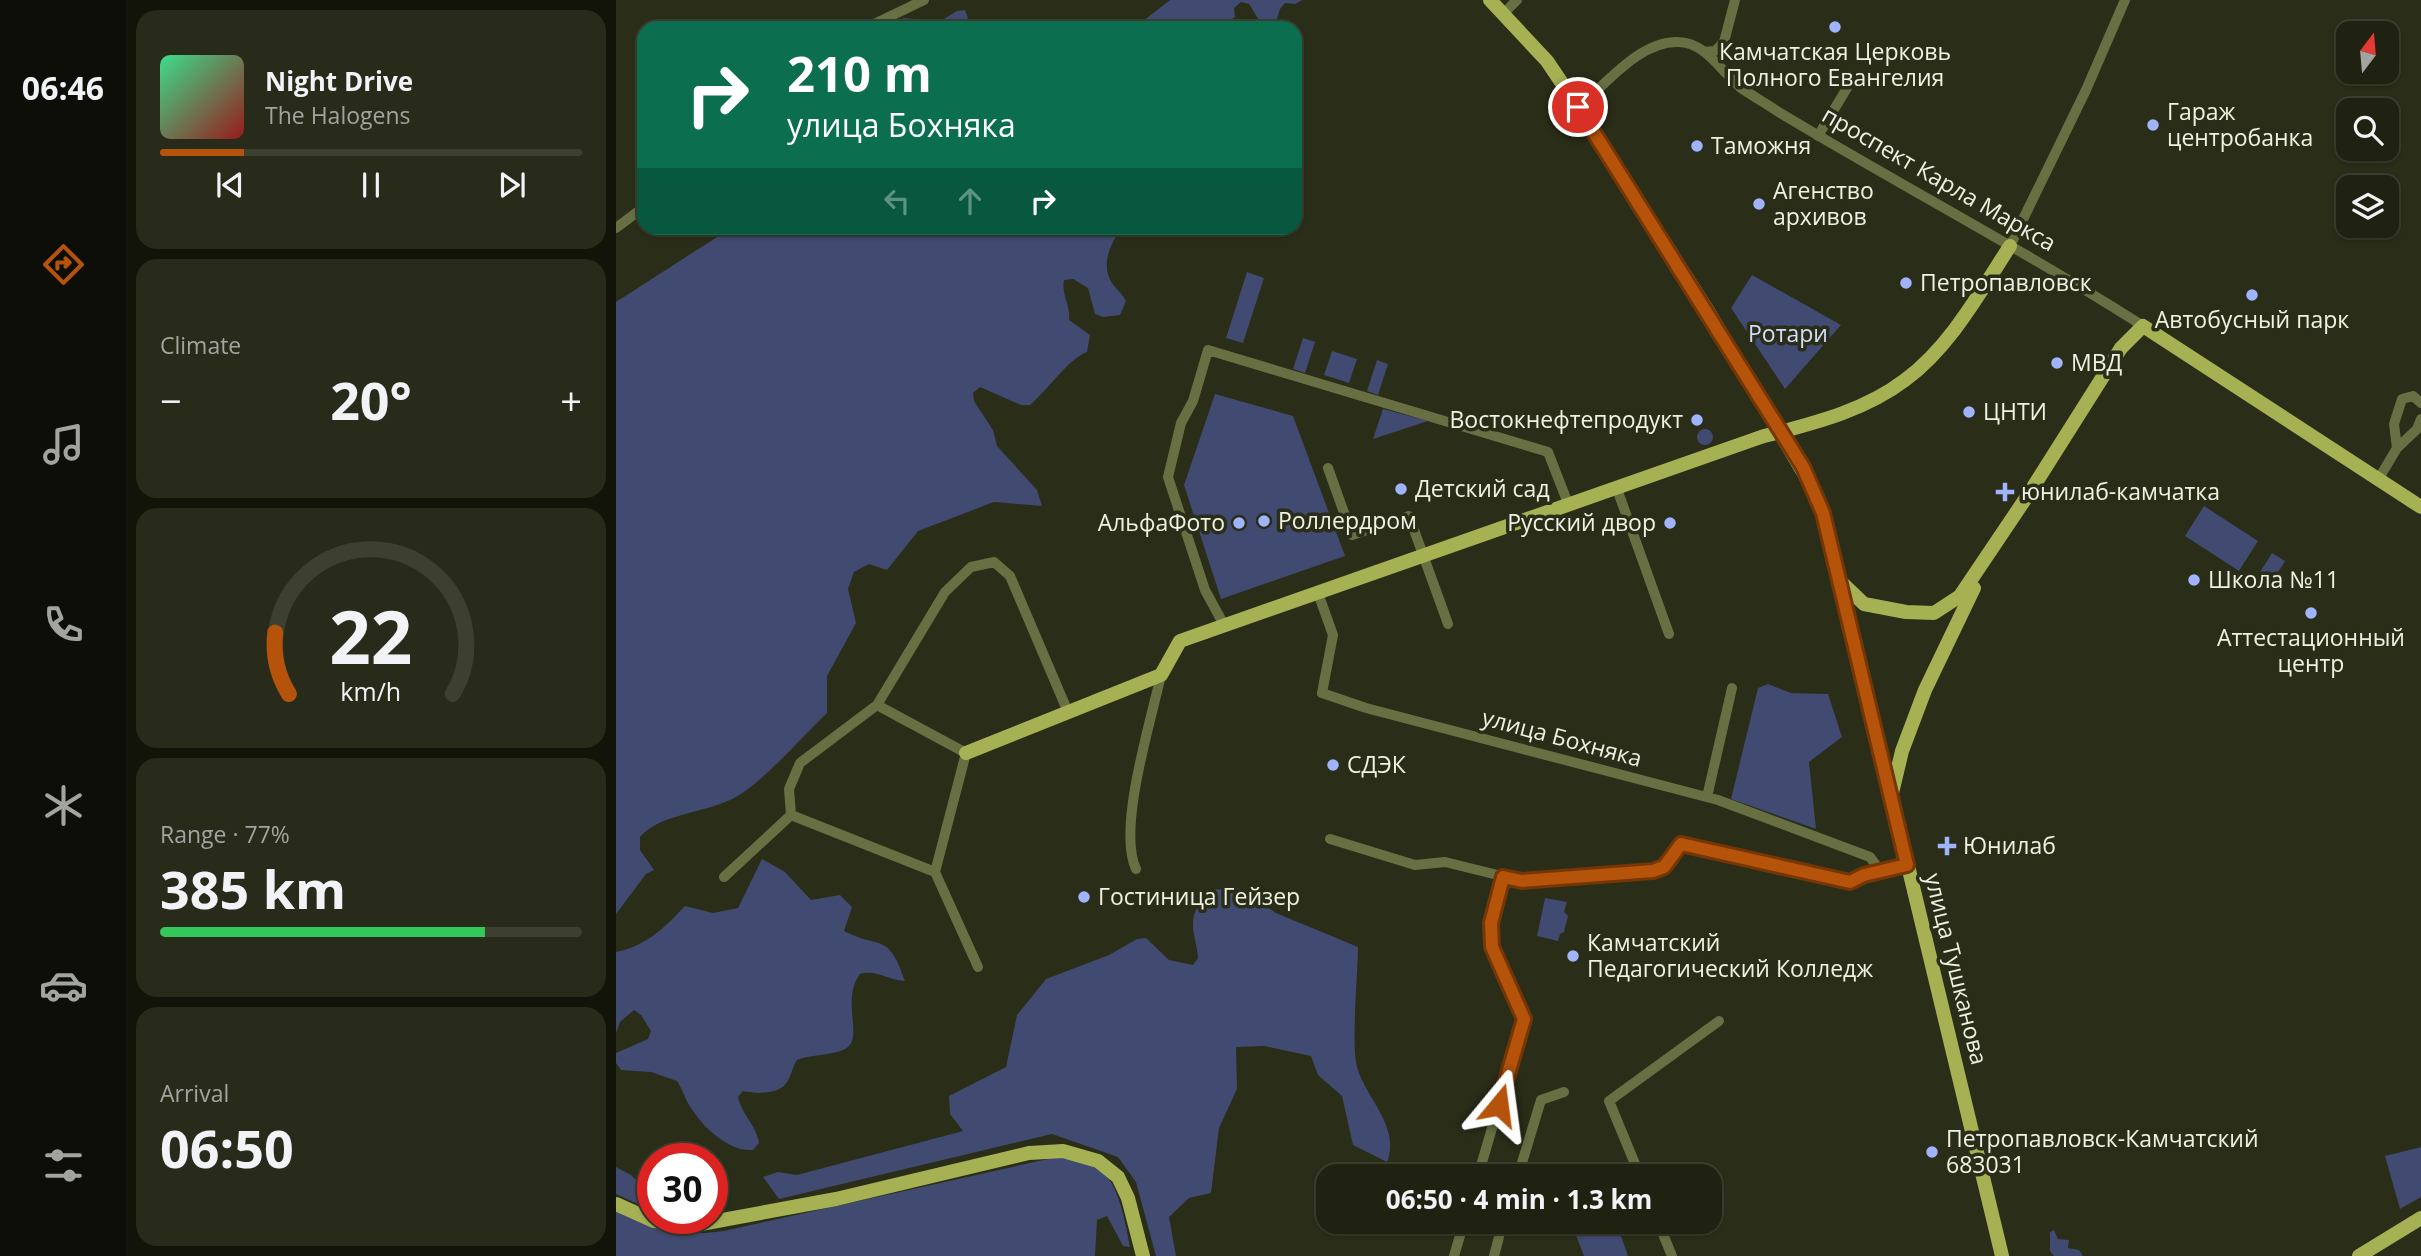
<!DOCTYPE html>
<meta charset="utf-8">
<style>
:root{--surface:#202211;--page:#282a1a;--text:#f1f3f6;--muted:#a2a49f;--line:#3d3f31;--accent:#b45309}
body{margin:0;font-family:"Open Sans",sans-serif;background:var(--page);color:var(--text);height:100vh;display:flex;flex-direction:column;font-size:26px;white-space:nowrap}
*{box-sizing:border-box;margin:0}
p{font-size:23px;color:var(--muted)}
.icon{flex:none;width:38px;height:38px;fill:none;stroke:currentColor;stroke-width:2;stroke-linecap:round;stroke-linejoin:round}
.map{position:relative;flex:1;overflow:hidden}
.panel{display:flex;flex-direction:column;gap:10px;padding:10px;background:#121309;width:490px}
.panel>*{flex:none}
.top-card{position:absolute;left:21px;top:21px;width:665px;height:214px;border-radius:21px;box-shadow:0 2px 5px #0004,0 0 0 2px var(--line);background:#0b6e4f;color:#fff;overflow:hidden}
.needle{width:46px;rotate:16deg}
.buttons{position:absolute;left:1720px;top:21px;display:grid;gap:14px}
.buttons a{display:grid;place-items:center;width:63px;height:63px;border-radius:14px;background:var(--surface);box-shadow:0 2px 5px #0004,0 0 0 2px var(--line);font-size:35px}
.speed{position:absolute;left:21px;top:1143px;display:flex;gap:14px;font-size:35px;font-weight:700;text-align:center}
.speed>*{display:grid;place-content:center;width:91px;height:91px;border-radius:50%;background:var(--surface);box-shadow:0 2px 5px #0004,0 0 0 2px var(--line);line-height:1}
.speed .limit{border:10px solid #d22;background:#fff;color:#111}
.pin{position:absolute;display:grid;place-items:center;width:60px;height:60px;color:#fff;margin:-30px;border:4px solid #fff;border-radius:50%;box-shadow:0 2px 7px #0007}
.me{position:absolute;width:77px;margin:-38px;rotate:16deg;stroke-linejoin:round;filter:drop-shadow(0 0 5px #0008)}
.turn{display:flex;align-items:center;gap:24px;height:147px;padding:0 35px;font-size:32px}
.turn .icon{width:91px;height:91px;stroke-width:2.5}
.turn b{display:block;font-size:49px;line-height:60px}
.lanes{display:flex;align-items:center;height:66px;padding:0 35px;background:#0003;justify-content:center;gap:35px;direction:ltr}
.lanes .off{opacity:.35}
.big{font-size:52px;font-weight:700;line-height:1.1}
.panel .card{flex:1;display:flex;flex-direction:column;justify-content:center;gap:10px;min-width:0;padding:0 24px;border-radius:21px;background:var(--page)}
.panel .dial{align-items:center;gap:0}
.dial svg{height:182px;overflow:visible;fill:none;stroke:var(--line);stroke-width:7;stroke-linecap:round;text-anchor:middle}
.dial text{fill:var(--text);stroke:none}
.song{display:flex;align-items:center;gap:21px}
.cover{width:84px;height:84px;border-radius:10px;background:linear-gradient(135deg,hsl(150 70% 55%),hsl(0 70% 35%))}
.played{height:7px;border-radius:4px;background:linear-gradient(90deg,var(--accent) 20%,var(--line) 20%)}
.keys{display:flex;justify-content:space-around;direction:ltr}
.heat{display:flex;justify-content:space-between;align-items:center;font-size:38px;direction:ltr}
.charge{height:10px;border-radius:5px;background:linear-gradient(90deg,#34c759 77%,var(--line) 0)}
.trip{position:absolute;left:700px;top:1164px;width:406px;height:70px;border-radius:21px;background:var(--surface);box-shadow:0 2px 5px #0004,0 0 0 2px var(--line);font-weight:700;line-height:70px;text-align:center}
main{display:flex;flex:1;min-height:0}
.dock{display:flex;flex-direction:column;width:126px;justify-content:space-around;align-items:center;background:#0d0e07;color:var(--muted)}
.dock .icon{width:49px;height:49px}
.dock .on{color:var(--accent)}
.dock b{font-size:32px;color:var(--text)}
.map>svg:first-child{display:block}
.green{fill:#414a70}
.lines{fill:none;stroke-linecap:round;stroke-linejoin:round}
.minor{stroke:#686f43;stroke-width:10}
.major{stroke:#a5b153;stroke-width:14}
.route-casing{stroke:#753606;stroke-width:18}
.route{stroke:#b45309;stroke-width:12}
.poi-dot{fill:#a0b3fd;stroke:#2a2d17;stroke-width:2.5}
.labels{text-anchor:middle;stroke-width:7;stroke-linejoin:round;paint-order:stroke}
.poi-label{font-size:23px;fill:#eff1e3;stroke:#2a2d17;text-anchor:start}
.street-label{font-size:23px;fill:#eff1e3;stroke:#2a2d17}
.park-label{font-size:23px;fill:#d3dcfb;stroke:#2a2d17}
</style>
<main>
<nav class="dock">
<b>06:46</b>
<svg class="icon on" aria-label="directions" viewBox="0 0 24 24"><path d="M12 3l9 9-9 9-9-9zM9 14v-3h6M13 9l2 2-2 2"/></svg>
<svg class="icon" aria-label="music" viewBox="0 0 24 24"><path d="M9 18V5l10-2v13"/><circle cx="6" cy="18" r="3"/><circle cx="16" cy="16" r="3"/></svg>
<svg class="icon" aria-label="phone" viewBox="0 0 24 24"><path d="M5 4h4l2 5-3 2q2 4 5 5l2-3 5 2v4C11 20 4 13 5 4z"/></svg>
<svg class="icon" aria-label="climate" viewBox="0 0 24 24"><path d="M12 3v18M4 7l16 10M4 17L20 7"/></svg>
<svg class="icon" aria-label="car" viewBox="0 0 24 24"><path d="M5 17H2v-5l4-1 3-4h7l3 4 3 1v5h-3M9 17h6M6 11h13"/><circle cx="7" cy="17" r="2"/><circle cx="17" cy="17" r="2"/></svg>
<svg class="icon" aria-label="filters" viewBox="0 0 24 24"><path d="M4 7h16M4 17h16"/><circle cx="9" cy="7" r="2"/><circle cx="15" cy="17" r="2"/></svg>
</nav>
<section class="panel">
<div class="card">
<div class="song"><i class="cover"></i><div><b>Night Drive</b><p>The Halogens</p></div></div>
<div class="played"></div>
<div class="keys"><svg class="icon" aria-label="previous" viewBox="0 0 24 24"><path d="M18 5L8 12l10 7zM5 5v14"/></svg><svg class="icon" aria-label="pause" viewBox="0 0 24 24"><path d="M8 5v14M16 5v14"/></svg><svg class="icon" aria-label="next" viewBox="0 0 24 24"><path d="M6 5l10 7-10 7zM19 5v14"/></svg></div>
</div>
<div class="card"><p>Climate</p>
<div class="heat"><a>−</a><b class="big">20°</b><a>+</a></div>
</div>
<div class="card dial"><svg viewBox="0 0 100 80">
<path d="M14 69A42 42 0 1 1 86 69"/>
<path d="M14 69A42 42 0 0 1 8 42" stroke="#b45309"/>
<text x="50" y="56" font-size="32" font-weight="700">22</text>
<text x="50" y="72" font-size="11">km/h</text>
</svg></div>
<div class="card"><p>Range · 77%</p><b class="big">385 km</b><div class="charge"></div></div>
<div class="card"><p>Arrival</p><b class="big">06:50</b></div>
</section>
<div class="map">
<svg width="1805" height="1256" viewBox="0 0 1805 1256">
<rect width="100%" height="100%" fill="#2a2d17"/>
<path class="green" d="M554 0H686L679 4 669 3 664 9 659 26 643 20 633 4 625 2 618 8 619 17 612 22 603 19 591 28H518Z
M349 10 352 18 342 28H284L287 18 311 20 318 25 341 11Z
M115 228H506C495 242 484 265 496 283 500 289 506 293 510 301L504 315 487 317 479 314 472 288 457 279 448 280C445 295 455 306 453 320L474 335 471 352C452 359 431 391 414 405H405L364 387 357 393 358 401 377 430 381 446 421 490 426 506 378 502 302 531 271 570 253 564 238 572 232 589 240 623 211 676V713C184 739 158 770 128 792 98 814 46 811 24 837V850L38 870 30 874 0 914V302Z
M631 272 648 278 627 343 610 338Z
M1136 275 1225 325 1169 389 1115 308Z
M687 338 699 342 689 373 677 369Z
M716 351 741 359 733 383 708 375Z
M761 360 772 364 762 395 751 391Z
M599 394 677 416 729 556 605 599 568 485Z
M767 409 812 421 757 439Z
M1081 437a8 8 0 1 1 16 0a8 8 0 1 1-16 0Z
M1588 506 1642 541 1623 571 1569 536Z
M1656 553 1669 561 1654 585 1641 577Z
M1152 684 1175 693 1212 694 1226 737 1193 762 1200 829 1115 799 1142 688Z
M146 859 169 872 195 900 224 895 236 907 228 931C265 950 272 931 289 981 274 981 259 969 244 974 224 1001 249 1039 229 1049 215 1056 196 1054 181 1060 176 1067 176 1075 171 1082 163 1095 140 1094 127 1091L122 1097C126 1115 141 1126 143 1143L137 1150C114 1152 89 1129 77 1111 70 1102 67 1090 61 1081L35 1072 5 1070 0 1063V1053L32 1039 35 1031 25 1015 18 1010 4 1022 0 1033V952C30 946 48 928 69 906L97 913 122 908Z
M622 888 660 913 742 947C742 974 735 1044 741 1067 750 1099 785 1127 771 1162L737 1145 726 1096 702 1075 695 1056 648 1046 620 1047 621 1089 603 1128 595 1193 573 1198 553 1217 560 1256H540L520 1182 502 1157 436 1134 163 1199 147 1177 162 1172 181 1175 347 1131 334 1114 333 1096 390 1067 401 1015 430 979 493 955 521 939 530 938 553 960 577 965 582 958C581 939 571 924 582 906L578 899 594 890Z
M929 898 951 902 948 912 952 916 948 932 944 934 942 941 921 936Z
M1805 1147V1197L1784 1209 1769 1156Z
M441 1157C453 1160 469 1160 480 1166 502 1177 510 1225 514 1247L507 1246 491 1216 481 1220 479 1256H0V1211C44 1231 58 1237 108 1231Z
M0 1167 15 1175 37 1196V1211L0 1194Z
M955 1222H1000L1012 1256H968Z
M1438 1230 1442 1239 1453 1240 1452 1248 1463 1250 1467 1256H1438L1434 1251V1232Z"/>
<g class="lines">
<path class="minor" d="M888 13 901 0
M250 28 308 0
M1088 52 1099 51 1108 42 1119 0
M962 107C990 85 1023 41 1062 42 1090 42 1106 73 1125 88 1137 96 1149 103 1161 111 1282 184 1408 250 1527 326
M1202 136 1231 88
M0 228 28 207
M1394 246 1470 90 1509 0
M1781 448 1778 424 1786 399 1797 396 1805 403
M712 468 736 535 793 516 832 624
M1762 480 1781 448 1801 429 1805 419
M1001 489 1053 634
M702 593 717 635 706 693 750 708 1102 800 1254 857 1265 872 1291 865
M608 625 589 590 552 477 565 423 577 401 592 350 932 452 953 506
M261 705 350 753 319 872
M1091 797 1116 688
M175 815 319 872 362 967
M714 839 799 865 829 862 906 881 1037 871 1048 867 1065 844 1234 882 1248 875 1265 872
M520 869C501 829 535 721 545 675
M108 877 175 815 173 789 184 763 261 705 329 592 355 567 378 562 394 576 452 712
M862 1176 908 1019 876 947 875 923 887 877
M902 1176 925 1100 948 1092
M1024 1176 993 1101 1103 1021
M851 1222 884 1233 888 1222
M1042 1222 1056 1256
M838 1256 848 1222
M878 1256 884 1233"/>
<path class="major" d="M874 0 931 61 962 107 1092 311 1200 494 1207 513 1386 1256
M1223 580 1248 604 1290 612 1318 613 1344 596 1414 492 1505 348 1527 326 1805 507
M350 753 545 675 564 641 1145 437C1194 424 1247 412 1289 380 1334 347 1364 292 1394 246
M1276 793 1286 751 1309 690 1358 588
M0 1204 38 1221 85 1224 220 1199 413 1153 447 1151 482 1161 502 1177 512 1198 527 1256
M1743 1256 1805 1218"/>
</g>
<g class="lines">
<defs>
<path id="route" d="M883 1105 908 1019 876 947 875 923 887 877 906 881 1037 871 1048 867 1065 844 1234 882 1248 875 1291 865 1207 513 1187 467 962 107"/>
</defs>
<use href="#route" class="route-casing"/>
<use href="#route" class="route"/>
</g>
<g class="poi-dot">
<circle cx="1219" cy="27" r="7"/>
<circle cx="1537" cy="125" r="7"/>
<circle cx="1081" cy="146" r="7"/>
<circle cx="1143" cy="204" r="7"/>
<circle cx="1290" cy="283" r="7"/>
<circle cx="1636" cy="295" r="7"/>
<circle cx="1441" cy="363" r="7"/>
<circle cx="1353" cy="412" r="7"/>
<circle cx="1081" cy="420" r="7"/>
<circle cx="785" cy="489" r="7"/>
<path d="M1385.5 481.5h7v7h7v7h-7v7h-7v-7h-7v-7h7z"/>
<circle cx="648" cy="521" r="7"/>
<circle cx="623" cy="523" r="7"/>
<circle cx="1054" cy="523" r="7"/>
<circle cx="1578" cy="580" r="7"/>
<circle cx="1695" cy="613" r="7"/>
<circle cx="717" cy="765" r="7"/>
<path d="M1327.5 835.5h7v7h7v7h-7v7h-7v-7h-7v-7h7z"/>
<circle cx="468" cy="897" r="7"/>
<circle cx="957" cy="956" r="7"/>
<circle cx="1316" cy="1152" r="7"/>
</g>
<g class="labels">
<g class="poi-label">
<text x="1219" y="60" text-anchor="middle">Камчатская Церковь<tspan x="1219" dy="26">Полного Евангелия</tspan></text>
<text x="1551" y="120">Гараж<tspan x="1551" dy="26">центробанка</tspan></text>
<text x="1095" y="154">Таможня</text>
<text x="1157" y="199">Агенство<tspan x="1157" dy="26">архивов</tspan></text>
<text x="1304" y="291">Петропавловск</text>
<text x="1636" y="328" text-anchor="middle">Автобусный парк</text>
<text x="1455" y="371">МВД</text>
<text x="1367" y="420">ЦНТИ</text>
<text x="1067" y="428" text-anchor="end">Востокнефтепродукт</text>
<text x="799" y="497">Детский сад</text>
<text x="1405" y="500">юнилаб-камчатка</text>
<text x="662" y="529">Роллердром</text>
<text x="609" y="531" text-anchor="end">АльфаФото</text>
<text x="1040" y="531" text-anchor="end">Русский двор</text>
<text x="1592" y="588">Школа №11</text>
<text x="1695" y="646" text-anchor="middle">Аттестационный<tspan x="1695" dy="26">центр</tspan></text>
<text x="731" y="773">СДЭК</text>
<text x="1347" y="854">Юнилаб</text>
<text x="482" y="905">Гостиница Гейзер</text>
<text x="971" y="951">Камчатский<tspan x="971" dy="26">Педагогический Колледж</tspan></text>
<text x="1330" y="1147">Петропавловск-Камчатский<tspan x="1330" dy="26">683031</tspan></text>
</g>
<g class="street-label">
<text transform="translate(1323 179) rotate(30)" y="8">проспект Карла Маркса</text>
<text transform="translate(946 738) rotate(15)" y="8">улица Бохняка</text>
<text transform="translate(1340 969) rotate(76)" y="8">улица Тушканова</text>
</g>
<g class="park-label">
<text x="1172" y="342">Ротари</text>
</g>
</g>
</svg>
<div class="buttons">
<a><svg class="needle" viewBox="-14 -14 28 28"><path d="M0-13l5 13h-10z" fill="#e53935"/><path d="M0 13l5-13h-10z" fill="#a2a49f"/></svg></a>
<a><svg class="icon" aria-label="search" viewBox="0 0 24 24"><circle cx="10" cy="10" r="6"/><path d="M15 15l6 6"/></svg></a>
<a><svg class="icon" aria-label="layers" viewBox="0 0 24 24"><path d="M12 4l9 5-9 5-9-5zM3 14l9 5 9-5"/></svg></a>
</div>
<div class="speed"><div class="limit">30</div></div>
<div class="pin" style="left:962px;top:107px;background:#d93025"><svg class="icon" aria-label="arrive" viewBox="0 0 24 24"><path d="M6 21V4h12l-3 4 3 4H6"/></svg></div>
<svg class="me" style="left:883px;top:1105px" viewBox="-20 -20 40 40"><path d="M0-17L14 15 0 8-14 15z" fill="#b45309" stroke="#fff" stroke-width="4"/></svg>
<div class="trip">06:50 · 4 min · 1.3 km</div>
<div class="top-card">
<div class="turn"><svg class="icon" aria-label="right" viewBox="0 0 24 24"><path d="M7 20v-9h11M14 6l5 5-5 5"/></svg><div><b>210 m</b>улица Бохняка</div></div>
<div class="lanes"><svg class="icon off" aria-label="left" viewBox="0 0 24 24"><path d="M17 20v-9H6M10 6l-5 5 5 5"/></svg><svg class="icon off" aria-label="ahead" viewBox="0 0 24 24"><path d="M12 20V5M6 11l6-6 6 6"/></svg><svg class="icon" aria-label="right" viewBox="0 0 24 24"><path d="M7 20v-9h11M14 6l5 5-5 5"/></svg></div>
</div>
</div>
</main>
